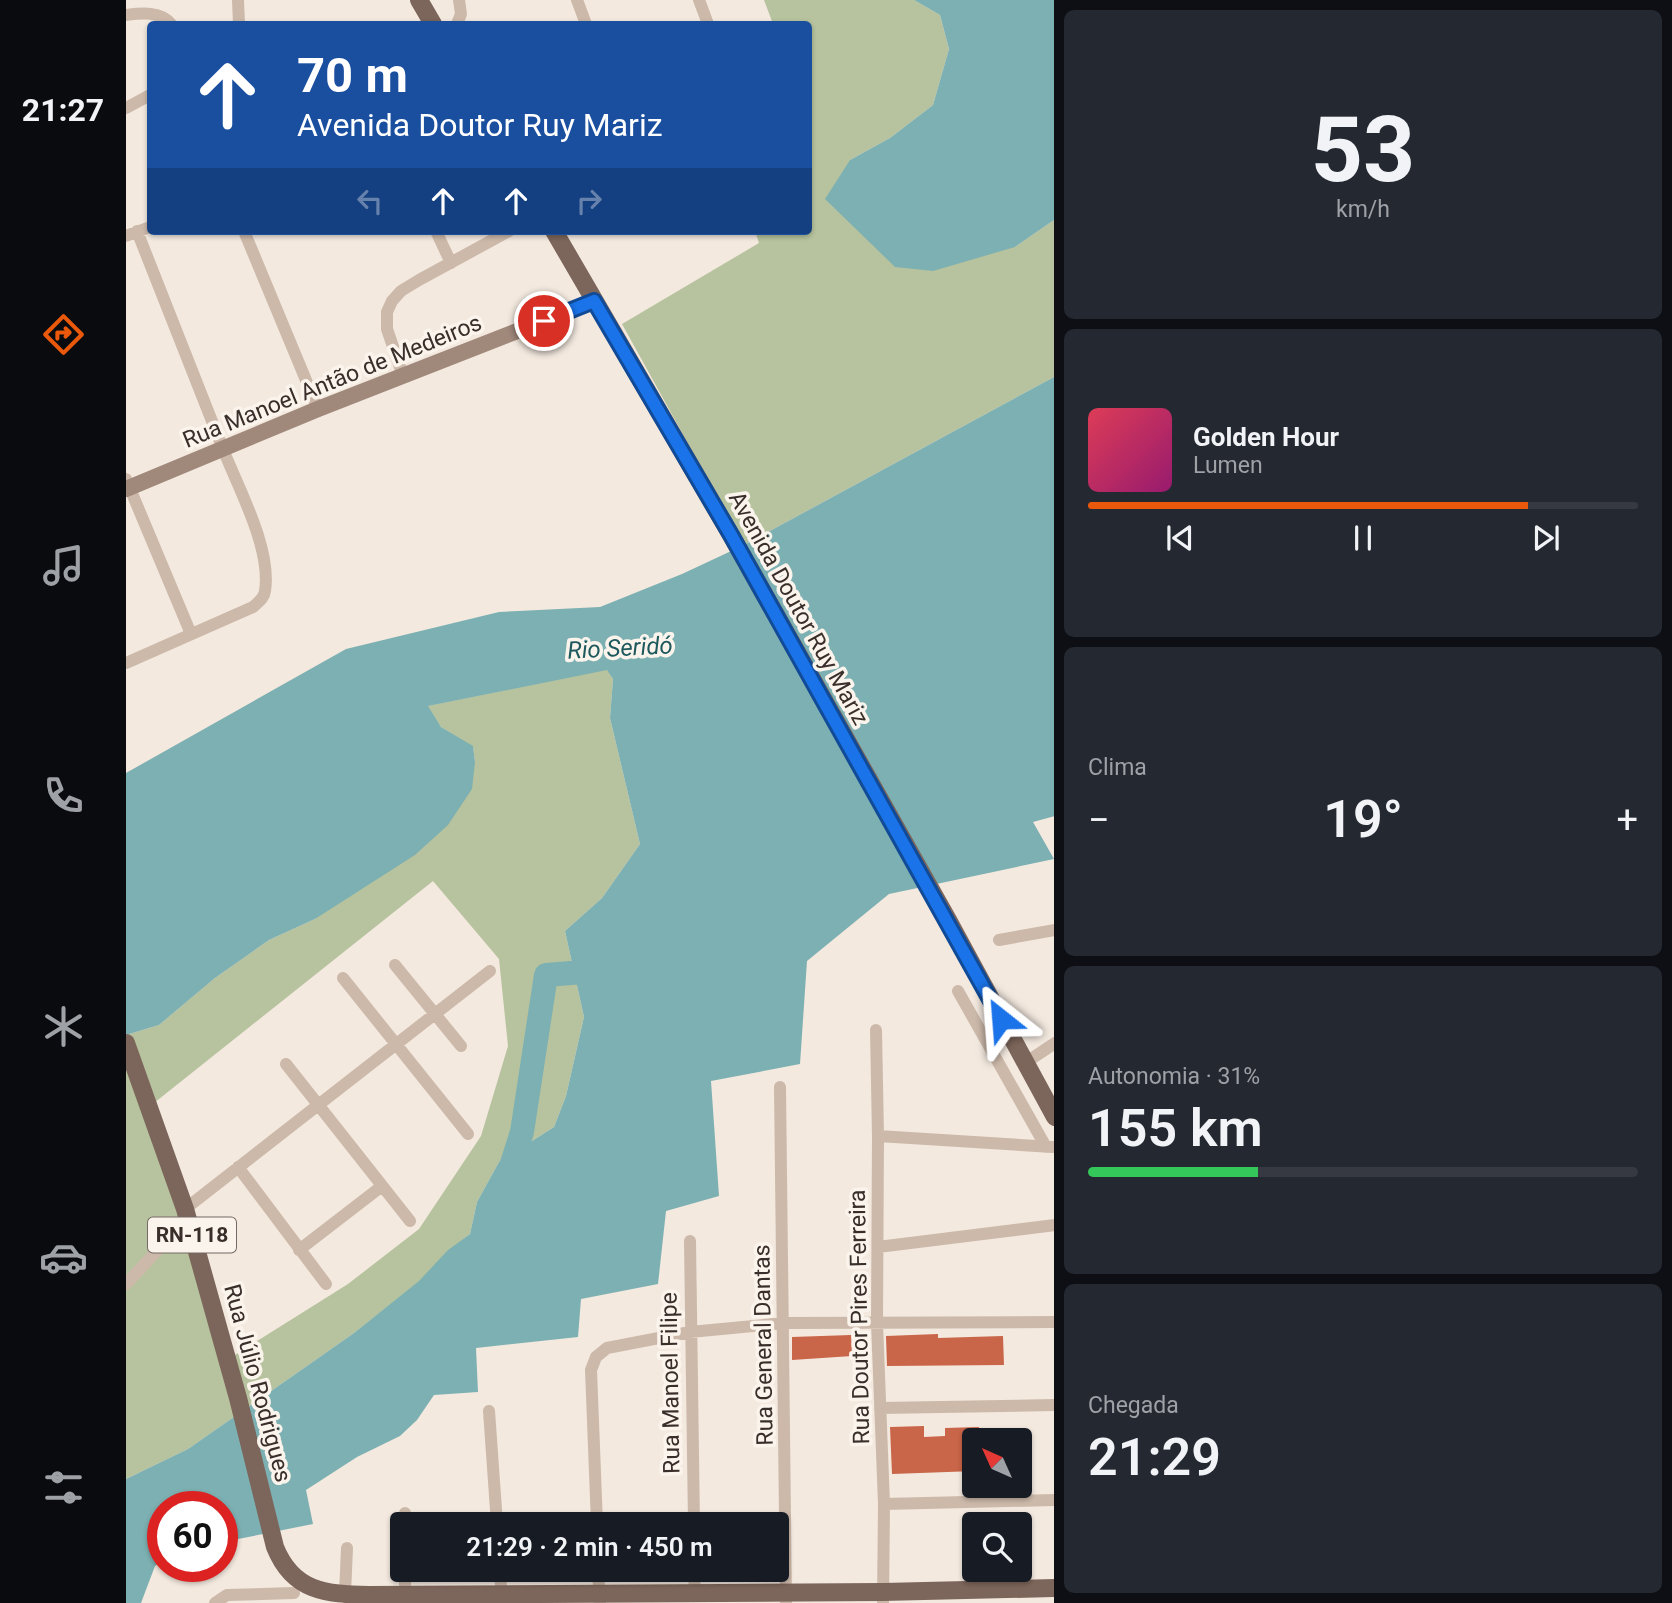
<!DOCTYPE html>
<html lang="pt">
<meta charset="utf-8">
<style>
:root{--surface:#171b24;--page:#242831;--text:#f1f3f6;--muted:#9ea1a6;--line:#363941;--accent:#ea580c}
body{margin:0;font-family:Roboto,sans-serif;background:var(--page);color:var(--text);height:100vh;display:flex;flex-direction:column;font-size:26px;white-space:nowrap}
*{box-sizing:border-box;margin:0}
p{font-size:23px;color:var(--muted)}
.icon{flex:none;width:38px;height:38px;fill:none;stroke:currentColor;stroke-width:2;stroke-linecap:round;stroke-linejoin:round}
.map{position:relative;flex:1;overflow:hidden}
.details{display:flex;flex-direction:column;gap:10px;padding:10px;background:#0d0f14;width:618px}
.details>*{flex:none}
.guide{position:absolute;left:21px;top:21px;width:665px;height:214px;border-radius:7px;box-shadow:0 2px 5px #0004;background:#1a4fa0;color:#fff;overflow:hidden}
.needle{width:46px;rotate:315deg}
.buttons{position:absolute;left:836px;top:1428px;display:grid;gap:14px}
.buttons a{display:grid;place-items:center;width:70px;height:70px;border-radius:7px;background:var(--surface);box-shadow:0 2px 5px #0004;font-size:35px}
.speed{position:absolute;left:21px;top:1491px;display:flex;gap:14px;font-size:35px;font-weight:700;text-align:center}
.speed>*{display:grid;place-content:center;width:91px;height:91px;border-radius:50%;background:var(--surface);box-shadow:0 2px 5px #0004;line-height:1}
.speed .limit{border:10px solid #d22;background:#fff;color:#111}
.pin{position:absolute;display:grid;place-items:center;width:60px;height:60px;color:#fff;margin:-30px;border:4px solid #fff;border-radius:50%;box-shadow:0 2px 7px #0007}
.me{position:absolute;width:77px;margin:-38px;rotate:332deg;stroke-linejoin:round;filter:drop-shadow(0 0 5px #0008)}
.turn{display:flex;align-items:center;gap:24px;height:147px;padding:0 35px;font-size:32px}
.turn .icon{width:91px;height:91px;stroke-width:2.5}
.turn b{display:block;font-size:49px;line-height:60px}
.lanes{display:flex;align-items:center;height:66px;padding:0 35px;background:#0003;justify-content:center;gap:35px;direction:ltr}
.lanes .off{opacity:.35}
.big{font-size:52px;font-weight:600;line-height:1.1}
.details .card{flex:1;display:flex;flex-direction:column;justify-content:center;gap:10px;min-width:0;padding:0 24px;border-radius:10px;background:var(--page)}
.details .dial{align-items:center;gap:0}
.dial b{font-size:91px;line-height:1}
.song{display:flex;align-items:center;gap:21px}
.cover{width:84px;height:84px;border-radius:10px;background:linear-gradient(135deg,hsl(350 70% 55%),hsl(320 70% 35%))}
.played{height:7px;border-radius:4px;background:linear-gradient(90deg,var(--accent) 80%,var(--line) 80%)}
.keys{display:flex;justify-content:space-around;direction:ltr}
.heat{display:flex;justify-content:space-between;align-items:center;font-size:38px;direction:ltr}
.charge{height:10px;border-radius:5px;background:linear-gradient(90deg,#34c759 31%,var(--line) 0)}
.trip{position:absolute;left:264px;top:1512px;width:399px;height:70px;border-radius:7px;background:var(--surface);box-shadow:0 2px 5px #0004;font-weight:600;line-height:70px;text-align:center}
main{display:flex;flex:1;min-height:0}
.tabs{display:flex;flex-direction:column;width:126px;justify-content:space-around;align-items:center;background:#090b0e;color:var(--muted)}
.tabs .icon{width:49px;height:49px}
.tabs .selected{color:var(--accent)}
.tabs b{font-size:32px;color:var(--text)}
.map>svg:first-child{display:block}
.green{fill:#b7c39e;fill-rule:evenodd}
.water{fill:#7db0b2}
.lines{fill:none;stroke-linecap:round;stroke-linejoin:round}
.river{stroke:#7db0b2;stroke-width:24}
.building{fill:#c96548}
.street{stroke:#ccb9aa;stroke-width:12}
.secondary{stroke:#a0887b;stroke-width:16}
.primary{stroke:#7c655a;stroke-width:18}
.route-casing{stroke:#114b97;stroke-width:18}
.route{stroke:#1a73e8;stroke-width:12}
.labels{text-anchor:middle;stroke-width:7;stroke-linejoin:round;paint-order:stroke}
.shield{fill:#fbf4ec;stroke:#746964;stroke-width:2}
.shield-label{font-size:21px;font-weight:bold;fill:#3a2e2a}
.street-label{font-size:23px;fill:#3a2e2a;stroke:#fbf4ec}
.water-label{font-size:24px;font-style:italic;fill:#1e595d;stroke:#fbf4ec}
</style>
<main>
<nav class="tabs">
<b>21:27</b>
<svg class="icon selected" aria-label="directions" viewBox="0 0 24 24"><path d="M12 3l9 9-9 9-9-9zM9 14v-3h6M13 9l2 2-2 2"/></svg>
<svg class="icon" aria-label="music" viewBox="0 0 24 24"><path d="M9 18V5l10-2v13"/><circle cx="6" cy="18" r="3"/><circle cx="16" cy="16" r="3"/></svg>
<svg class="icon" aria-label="phone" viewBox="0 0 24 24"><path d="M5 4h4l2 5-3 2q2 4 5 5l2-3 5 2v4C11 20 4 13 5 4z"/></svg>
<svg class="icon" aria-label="climate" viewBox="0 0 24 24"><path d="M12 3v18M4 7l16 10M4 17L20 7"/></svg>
<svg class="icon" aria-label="car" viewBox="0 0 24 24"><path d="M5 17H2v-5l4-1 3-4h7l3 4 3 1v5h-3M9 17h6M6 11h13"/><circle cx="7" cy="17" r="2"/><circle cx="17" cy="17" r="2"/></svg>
<svg class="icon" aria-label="filters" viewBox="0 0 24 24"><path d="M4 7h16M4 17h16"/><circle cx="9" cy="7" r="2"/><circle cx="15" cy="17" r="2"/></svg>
</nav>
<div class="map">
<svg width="929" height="1603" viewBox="0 0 929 1603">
<rect width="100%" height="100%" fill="#f3e9df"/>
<path class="green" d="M638 0H788L814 15 823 49 807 105 764 138 724 160 889 247 928 220V377L618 545 496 324 633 243 629 231H682V24H647Z
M481 669 487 679 484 718 514 844 476 898 439 931 458 1017 440 1096 428 1127 373 1162 351 1202 344 1234 322 1251 294 1281 228 1333 62 1449 0 1479V1035L33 1025 89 978 143 940 189 919 349 762 347 747 315 727 301 706ZM307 881 373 959 382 1046 355 1136 293 1229 222 1284 109 1355 28 1103Z"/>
<path class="water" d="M788 0H928V220L889 247 807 271 769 267 699 199 724 160 764 138 807 105 823 49 814 15Z
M928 377 929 816 907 822 928 859 763 894 681 961 674 1064 585 1081 593 1196 540 1211 532 1284 455 1299 452 1337 350 1348 352 1392 308 1395 291 1420 274 1436 231 1457 180 1490 187 1524 107 1540 96 1524V1507H37V1560L29 1566 15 1603H0V1479L62 1449 228 1333 293 1281 322 1250 344 1234 351 1202 373 1162 428 1127 440 1096 458 1017 439 931 476 898 514 844 484 718 487 679 481 670 302 706 315 727 347 746 349 762 346 789 322 825 289 855 189 919 143 940 89 978 33 1025 0 1035V773L220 649 373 612 474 607 556 574 618 545Z"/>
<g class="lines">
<path class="river" d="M380 1182 396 1132 420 975 470 971 474 962"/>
</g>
<path class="building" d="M812 1334V1338L877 1336 878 1365 761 1366 760 1336Z
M725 1335 726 1356 666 1360V1337Z
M798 1426V1437L819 1436V1428L853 1427 854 1440H849V1471L766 1474 764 1427Z"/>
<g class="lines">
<path class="street" d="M112 0 113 24
M451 0 460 24
M573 0 582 24
M0 15C16 13 35 11 45 24
M331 24 335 14 333 0
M0 108 24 95
M118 231 192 409
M310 231 325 263
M0 236 24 227
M277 376 261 329V312L266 301 275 291 293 280 383 231
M0 479 65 634
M0 663 127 607C132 602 138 599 139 591 146 547 110 484 95 444 67 373 39 302 11 231
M873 940 929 930
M269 965 335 1046
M217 978 342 1134
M832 991 920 1147
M750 1030 752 1136 751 1323 758 1504 757 1603
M899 1063 929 1043
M160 1064 284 1221
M654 1087 660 1603
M752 1136 926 1147
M112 1167 200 1284
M59 1209 364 971
M564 1241 568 1524
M752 1247 929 1225
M173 1250 256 1186
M0 1284 43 1238 63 1222
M754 1408 929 1405
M363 1411 371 1524
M758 1504 929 1500
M279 1524V1513
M471 1524 465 1370 470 1357 481 1348 564 1332 658 1323 929 1322
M279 1570V1603
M374 1570 376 1603
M472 1570 474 1603
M568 1570 569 1593
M219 1594 221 1548
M89 1603 101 1595 168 1593"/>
<path class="secondary" d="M0 489 192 409 468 301"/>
<path class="primary" d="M293 0 307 24
M428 231 605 535 822 920 929 1117
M0 1043 59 1209 112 1398 149 1547C167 1592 200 1594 243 1595L757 1592 929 1588"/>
</g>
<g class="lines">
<defs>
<path id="route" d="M418 321 468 301 605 535 875 1019"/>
</defs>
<use href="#route" class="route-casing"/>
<use href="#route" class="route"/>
</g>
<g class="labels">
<rect class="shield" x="22" y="1217.5" width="88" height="35" rx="5"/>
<g class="shield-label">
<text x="66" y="1242">RN-118</text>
</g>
<g class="street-label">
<text transform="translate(206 381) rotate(-22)" y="8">Rua Manoel Antão de Medeiros</text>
<text transform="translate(673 608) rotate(61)" y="8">Avenida Doutor Ruy Mariz</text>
<text transform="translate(733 1317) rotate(-91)" y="8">Rua Doutor Pires Ferreira</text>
<text transform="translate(637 1345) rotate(-91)" y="8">Rua General Dantas</text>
<text transform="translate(132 1383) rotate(75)" y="8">Rua Júlio Rodrigues</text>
<text transform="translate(544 1383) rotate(-91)" y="8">Rua Manoel Filipe</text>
</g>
<g class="water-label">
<text transform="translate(494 648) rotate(-3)" y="8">Rio Seridó</text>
</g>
</g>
</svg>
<div class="buttons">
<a><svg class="needle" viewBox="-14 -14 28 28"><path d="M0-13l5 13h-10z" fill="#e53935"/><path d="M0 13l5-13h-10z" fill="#9ea1a6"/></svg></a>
<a><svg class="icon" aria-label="search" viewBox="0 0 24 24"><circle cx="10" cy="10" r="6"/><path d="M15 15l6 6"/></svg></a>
</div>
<div class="speed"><div class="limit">60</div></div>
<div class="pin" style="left:418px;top:321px;background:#d93025"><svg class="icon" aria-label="arrive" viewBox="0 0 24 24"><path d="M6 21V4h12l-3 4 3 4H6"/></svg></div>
<svg class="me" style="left:875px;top:1019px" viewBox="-20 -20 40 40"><path d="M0-17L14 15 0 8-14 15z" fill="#1a73e8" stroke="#fff" stroke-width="4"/></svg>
<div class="trip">21:29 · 2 min · 450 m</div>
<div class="guide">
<div class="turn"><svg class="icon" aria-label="ahead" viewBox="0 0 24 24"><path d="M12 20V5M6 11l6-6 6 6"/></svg><div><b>70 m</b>Avenida Doutor Ruy Mariz</div></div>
<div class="lanes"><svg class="icon off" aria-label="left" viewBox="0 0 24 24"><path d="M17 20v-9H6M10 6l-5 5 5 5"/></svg><svg class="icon" aria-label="ahead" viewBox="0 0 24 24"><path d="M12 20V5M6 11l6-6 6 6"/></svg><svg class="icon" aria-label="ahead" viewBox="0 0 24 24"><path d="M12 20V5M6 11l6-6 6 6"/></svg><svg class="icon off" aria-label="right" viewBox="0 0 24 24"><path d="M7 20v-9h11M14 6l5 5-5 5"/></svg></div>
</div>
</div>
<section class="details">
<div class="card dial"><b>53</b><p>km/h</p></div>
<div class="card">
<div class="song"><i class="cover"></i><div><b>Golden Hour</b><p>Lumen</p></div></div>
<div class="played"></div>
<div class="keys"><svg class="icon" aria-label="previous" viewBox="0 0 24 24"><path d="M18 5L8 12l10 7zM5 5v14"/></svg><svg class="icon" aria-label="pause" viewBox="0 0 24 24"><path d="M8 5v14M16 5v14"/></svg><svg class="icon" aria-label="next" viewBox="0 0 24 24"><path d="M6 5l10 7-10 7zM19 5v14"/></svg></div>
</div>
<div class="card"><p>Clima</p>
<div class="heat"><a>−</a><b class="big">19°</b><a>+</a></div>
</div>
<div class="card"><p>Autonomia · 31%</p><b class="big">155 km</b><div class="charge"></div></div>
<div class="card"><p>Chegada</p><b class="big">21:29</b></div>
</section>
</main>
